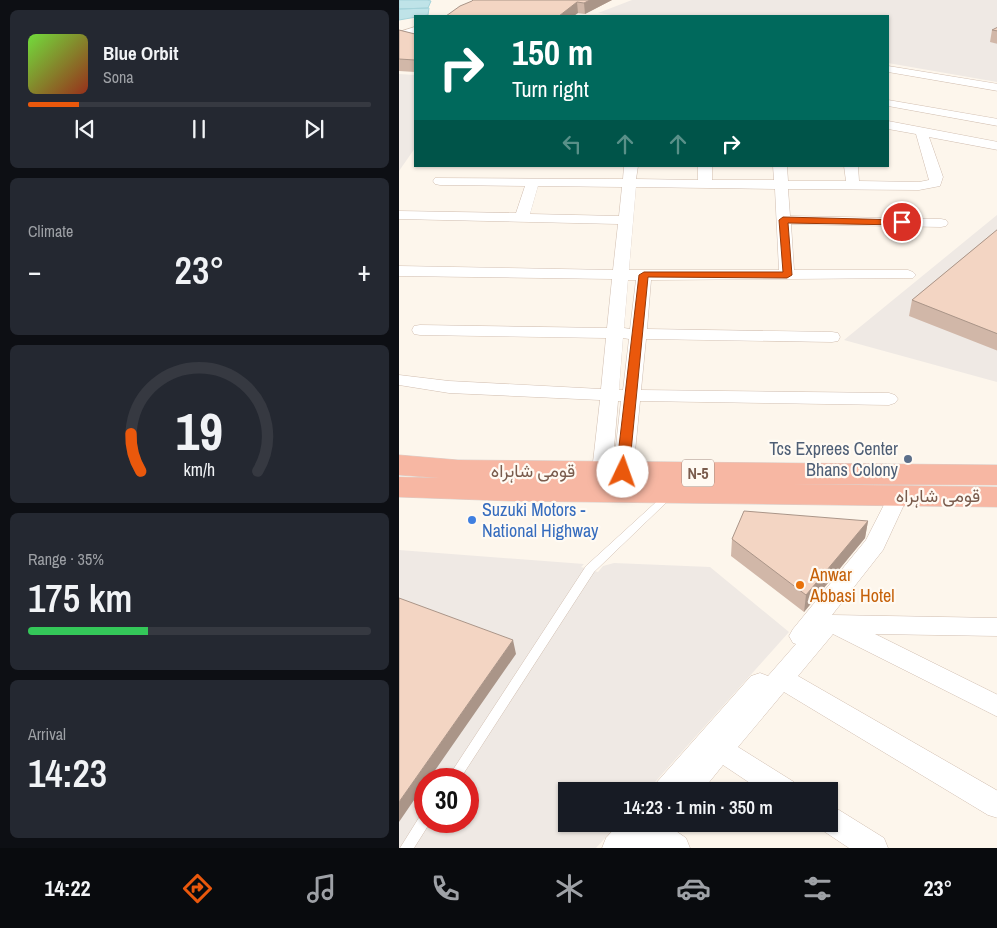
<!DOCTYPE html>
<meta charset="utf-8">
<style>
:root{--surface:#171b24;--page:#242831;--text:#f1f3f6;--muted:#9ea1a6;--line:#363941;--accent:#ea580c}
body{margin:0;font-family:"Archivo Narrow",Vazirmatn,sans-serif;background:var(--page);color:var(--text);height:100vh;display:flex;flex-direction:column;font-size:19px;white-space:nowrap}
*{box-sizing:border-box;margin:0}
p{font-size:16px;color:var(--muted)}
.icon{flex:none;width:28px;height:28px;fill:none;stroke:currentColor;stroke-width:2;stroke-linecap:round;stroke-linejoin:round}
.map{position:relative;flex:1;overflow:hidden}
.side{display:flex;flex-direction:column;gap:10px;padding:10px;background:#0d0f14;width:399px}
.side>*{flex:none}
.banner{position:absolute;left:15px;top:15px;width:475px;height:152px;border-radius:0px;box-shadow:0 1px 4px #0004;background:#00695c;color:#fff;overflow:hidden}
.speed{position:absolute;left:15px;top:768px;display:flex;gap:10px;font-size:25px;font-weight:700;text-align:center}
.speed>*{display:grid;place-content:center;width:65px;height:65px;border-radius:50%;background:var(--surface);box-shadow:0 1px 4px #0004;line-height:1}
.speed .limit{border:8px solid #d22;background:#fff;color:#111}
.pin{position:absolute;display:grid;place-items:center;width:42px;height:42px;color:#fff;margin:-21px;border:2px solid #fff;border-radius:50%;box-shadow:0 1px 5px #0007}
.me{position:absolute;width:55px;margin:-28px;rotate:3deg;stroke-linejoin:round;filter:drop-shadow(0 0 4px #0008)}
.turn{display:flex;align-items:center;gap:18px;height:105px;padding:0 15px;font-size:22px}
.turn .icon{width:65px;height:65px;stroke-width:2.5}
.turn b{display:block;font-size:35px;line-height:42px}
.lanes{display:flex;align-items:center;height:48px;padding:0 15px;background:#0003;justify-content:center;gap:25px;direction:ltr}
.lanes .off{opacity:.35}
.big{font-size:38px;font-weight:600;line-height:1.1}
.side .widget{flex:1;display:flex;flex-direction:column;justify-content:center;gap:8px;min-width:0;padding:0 18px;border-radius:8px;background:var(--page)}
.side .dial{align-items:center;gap:0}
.dial svg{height:130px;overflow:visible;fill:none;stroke:var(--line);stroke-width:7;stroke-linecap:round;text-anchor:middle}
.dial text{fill:var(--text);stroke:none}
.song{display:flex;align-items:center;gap:15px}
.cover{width:60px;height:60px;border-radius:8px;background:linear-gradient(135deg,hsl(100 70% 55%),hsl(10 70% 35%))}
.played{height:5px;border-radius:2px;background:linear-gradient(90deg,var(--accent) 15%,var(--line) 15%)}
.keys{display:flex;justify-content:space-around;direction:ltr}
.heat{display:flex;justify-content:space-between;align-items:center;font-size:28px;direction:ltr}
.charge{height:8px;border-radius:4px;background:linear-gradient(90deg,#34c759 35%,var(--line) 0)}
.trip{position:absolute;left:159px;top:782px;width:280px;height:50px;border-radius:0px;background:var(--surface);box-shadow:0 1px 4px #0004;font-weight:600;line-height:50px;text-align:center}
.dock{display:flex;height:80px;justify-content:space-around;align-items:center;background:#090b0e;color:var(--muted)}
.dock .icon{width:35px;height:35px}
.dock .selected{color:var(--accent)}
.dock b{font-size:22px;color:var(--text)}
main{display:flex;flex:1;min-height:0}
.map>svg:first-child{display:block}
.industrial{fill:#efe9e4;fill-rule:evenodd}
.water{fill:#bfe3e8;stroke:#a5d3da}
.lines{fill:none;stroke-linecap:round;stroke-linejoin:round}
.lane-casing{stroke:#d1beb0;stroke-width:1}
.street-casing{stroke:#d1beb0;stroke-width:1}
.highway-casing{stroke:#dad1cd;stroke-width:1}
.lane{fill:#fff;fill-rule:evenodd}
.street{fill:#fff;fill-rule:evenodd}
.highway{fill:#f7b7a3;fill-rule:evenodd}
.wall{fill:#d1b7a8}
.shaded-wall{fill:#aa9588}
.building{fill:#f3d5c3;stroke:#aa9588}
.route{fill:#ea580c;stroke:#983908}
.service-dot{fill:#5c6f8a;stroke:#fffaf3;stroke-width:2}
.shop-dot{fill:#3f7fe0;stroke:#fffaf3;stroke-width:2}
.food-dot{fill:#e8710a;stroke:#fffaf3;stroke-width:2}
.labels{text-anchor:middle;stroke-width:4.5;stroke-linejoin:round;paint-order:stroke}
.shield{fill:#fffaf3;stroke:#a28b7f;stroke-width:1}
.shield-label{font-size:16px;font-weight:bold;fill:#7a5c4d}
.service-label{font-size:18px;fill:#4e5e75;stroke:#fffaf3;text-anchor:end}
.street-label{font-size:18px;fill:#7a5c4d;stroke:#fffaf3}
.shop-label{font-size:18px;fill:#366cbe;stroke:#fffaf3;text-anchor:start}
.food-label{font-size:18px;fill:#c56008;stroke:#fffaf3;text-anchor:start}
</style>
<main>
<section class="side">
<div class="widget">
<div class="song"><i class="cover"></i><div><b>Blue Orbit</b><p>Sona</p></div></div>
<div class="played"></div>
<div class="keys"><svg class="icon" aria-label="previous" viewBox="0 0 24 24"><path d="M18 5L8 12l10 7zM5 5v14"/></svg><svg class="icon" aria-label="pause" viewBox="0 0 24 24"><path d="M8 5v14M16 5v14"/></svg><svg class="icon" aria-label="next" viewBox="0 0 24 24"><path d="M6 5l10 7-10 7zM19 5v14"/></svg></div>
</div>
<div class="widget"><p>Climate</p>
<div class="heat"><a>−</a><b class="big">23°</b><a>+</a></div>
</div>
<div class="widget dial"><svg viewBox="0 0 100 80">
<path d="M14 69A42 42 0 1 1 86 69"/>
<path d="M14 69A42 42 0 0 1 8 46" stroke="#ea580c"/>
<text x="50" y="56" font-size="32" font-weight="700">19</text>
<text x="50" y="72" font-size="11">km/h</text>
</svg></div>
<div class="widget"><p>Range · 35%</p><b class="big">175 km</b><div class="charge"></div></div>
<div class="widget"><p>Arrival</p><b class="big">14:23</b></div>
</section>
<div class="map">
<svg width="599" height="848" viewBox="0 0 599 848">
<rect width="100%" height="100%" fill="#fdf6ec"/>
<path class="industrial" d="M233 0H598V82L489 63V16H220L199 13Z
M0 74 16 75V148L0 171Z
M598 215V382L445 340Z
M0 550 185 564 182 567 199 572 204 566 215 563 311 567 390 632 248 791H168V824H219L197 848H0ZM26 779H69V821H26Z"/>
<path class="water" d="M0 0H28L32 1 29 8 0 9Z
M30 8 29 15 0 20V9Z"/>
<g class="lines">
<defs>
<path id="lane" d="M270 492 273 493 275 495 273 497 195 572 61 779H48L187 566 267 493Z
M26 814V821H32L15 848H1L21 816Z"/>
<path id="street" d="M16 27V33L0 38V32Z
M489 66 599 84V91L489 72Z
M489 100 599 119V126L489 106Z
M489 121 599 142V150L530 137 544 177 541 186 520 190 389 189 391 216 542 219 547 220 549 223 547 226 542 227 392 224 395 270H509L514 272 517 275 514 278 252 280 248 329 433 332 439 333 441 337 439 341 433 342 247 339 242 390 490 393 496 395 499 399 496 403 490 405 241 401 234 472 231 477 224 479 217 477 214 472 222 401H219L213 471 210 476 203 478 196 476 193 471 201 400 50 393 0 385V375L50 381 202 389 207 338 21 335 15 334 13 330 15 326 21 325 208 328 213 279 0 276V266L214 270 219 224 0 219V211L117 213 126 186 41 185 36 184 34 181 36 178 224 179 225 166H239L237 179 299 180V166H313V180H375L374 166H388L389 181H447L445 166H459L460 181 520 182 530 180 517 134 489 129ZM139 186 223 187 220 216 131 214ZM237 187 376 189 380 270H230ZM229 280H237L231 329 225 328ZM224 338 230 339 224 390H220Z
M499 489 506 491 509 496 484 550 433 615 599 618V636L476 634 599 695V717L434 634 399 676 599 791V818L589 815 385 692 339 747 395 782 399 791H363L324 765 303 791H254L258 782 352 676 361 673 369 676 397 644 394 643 390 636 394 629 467 540 492 491Z
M430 806 440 810 485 838 489 848H450L420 828 418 824H430Z
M220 824H272L271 827 287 838 291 848H203L207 838Z"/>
<path id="highway" d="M0 455 59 460 599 465V485L393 484 599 487V507L112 501 0 497V477L40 478 0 475Z"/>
</defs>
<use href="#lane" class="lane-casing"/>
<use href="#street" class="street-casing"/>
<use href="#highway" class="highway-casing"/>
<use href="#lane" class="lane"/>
<use href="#street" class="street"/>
<use href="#highway" class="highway"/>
</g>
<path class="wall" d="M213 0 186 14 73 1Z
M599 27V44L591 42 593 30Z
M0 30 16 34V72L0 71Z
M599 229V351L510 316 513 300Z
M469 521 466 538 405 612 332 556 333 539Z"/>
<path class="shaded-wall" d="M191 0H213L186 14 185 3Z
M178 2 179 13 175 16H160Z
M469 521 466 538 405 612 407 595Z
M114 640 117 654 30 779H26V784L0 822V802Z"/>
<path class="building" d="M74 0H191L185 3 178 2 160 16H47L61 6 73 1Z
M599 27V31L593 30Z
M0 30 16 34V60L0 59Z
M599 229V334L513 300Z
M345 511 469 521 407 595 333 539Z
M0 598 114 640 0 802Z"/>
<path class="route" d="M384 217 503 220 507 222 503 225 389 223 393 275 388 278 249 277 230 472 228 474H219L217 472 240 275 245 272H384L380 220Z"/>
<circle class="service-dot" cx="509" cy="459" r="5"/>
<circle class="shop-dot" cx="73" cy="520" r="5"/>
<circle class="food-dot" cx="401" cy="585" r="5"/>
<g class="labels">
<rect class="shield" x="283" y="459.5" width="32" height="27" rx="4"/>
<g class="shield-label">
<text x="299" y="479">N-5</text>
</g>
<g class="service-label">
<text x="499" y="455">Tcs Exprees Center<tspan x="499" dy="21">Bhans Colony</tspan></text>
</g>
<g class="street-label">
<text x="134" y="477">قومی شاہراہ</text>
<text x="539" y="502">قومی شاہراہ</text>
</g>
<g class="shop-label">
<text x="83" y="516">Suzuki Motors -<tspan x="83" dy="21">National Highway</tspan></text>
</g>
<g class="food-label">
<text x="411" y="581">Anwar<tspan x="411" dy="21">Abbasi Hotel</tspan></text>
</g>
</g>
</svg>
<div class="speed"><div class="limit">30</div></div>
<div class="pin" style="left:503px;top:222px;background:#d93025"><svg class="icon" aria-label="arrive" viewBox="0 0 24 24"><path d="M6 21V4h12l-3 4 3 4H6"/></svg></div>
<svg class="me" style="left:224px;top:472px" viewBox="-20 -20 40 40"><circle r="19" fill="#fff"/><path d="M0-13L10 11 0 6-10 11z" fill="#ea580c"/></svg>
<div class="trip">14:23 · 1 min · 350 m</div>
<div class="banner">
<div class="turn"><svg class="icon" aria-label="right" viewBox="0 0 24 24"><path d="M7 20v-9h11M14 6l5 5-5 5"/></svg><div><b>150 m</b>Turn right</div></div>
<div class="lanes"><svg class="icon off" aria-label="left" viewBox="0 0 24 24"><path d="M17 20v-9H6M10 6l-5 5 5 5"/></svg><svg class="icon off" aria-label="ahead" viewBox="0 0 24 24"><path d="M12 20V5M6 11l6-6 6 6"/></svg><svg class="icon off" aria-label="ahead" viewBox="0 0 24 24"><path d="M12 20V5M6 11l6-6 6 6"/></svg><svg class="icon" aria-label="right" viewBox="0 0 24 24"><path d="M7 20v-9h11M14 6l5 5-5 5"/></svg></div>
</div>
</div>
</main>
<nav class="dock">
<b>14:22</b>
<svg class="icon selected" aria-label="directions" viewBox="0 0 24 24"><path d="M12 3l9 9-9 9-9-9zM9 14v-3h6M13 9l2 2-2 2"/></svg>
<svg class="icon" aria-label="music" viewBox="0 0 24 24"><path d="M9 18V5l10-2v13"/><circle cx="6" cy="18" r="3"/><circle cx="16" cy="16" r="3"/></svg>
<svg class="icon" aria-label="phone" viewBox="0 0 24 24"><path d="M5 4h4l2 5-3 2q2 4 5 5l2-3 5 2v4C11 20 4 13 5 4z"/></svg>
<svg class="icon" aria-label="climate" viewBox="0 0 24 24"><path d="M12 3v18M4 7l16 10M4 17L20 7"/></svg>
<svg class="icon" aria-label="car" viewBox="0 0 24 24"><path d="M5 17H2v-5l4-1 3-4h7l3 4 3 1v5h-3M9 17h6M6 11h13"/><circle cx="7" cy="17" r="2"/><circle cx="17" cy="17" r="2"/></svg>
<svg class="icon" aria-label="filters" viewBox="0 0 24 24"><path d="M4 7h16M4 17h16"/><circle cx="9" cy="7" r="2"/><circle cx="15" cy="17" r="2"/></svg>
<b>23°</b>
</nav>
